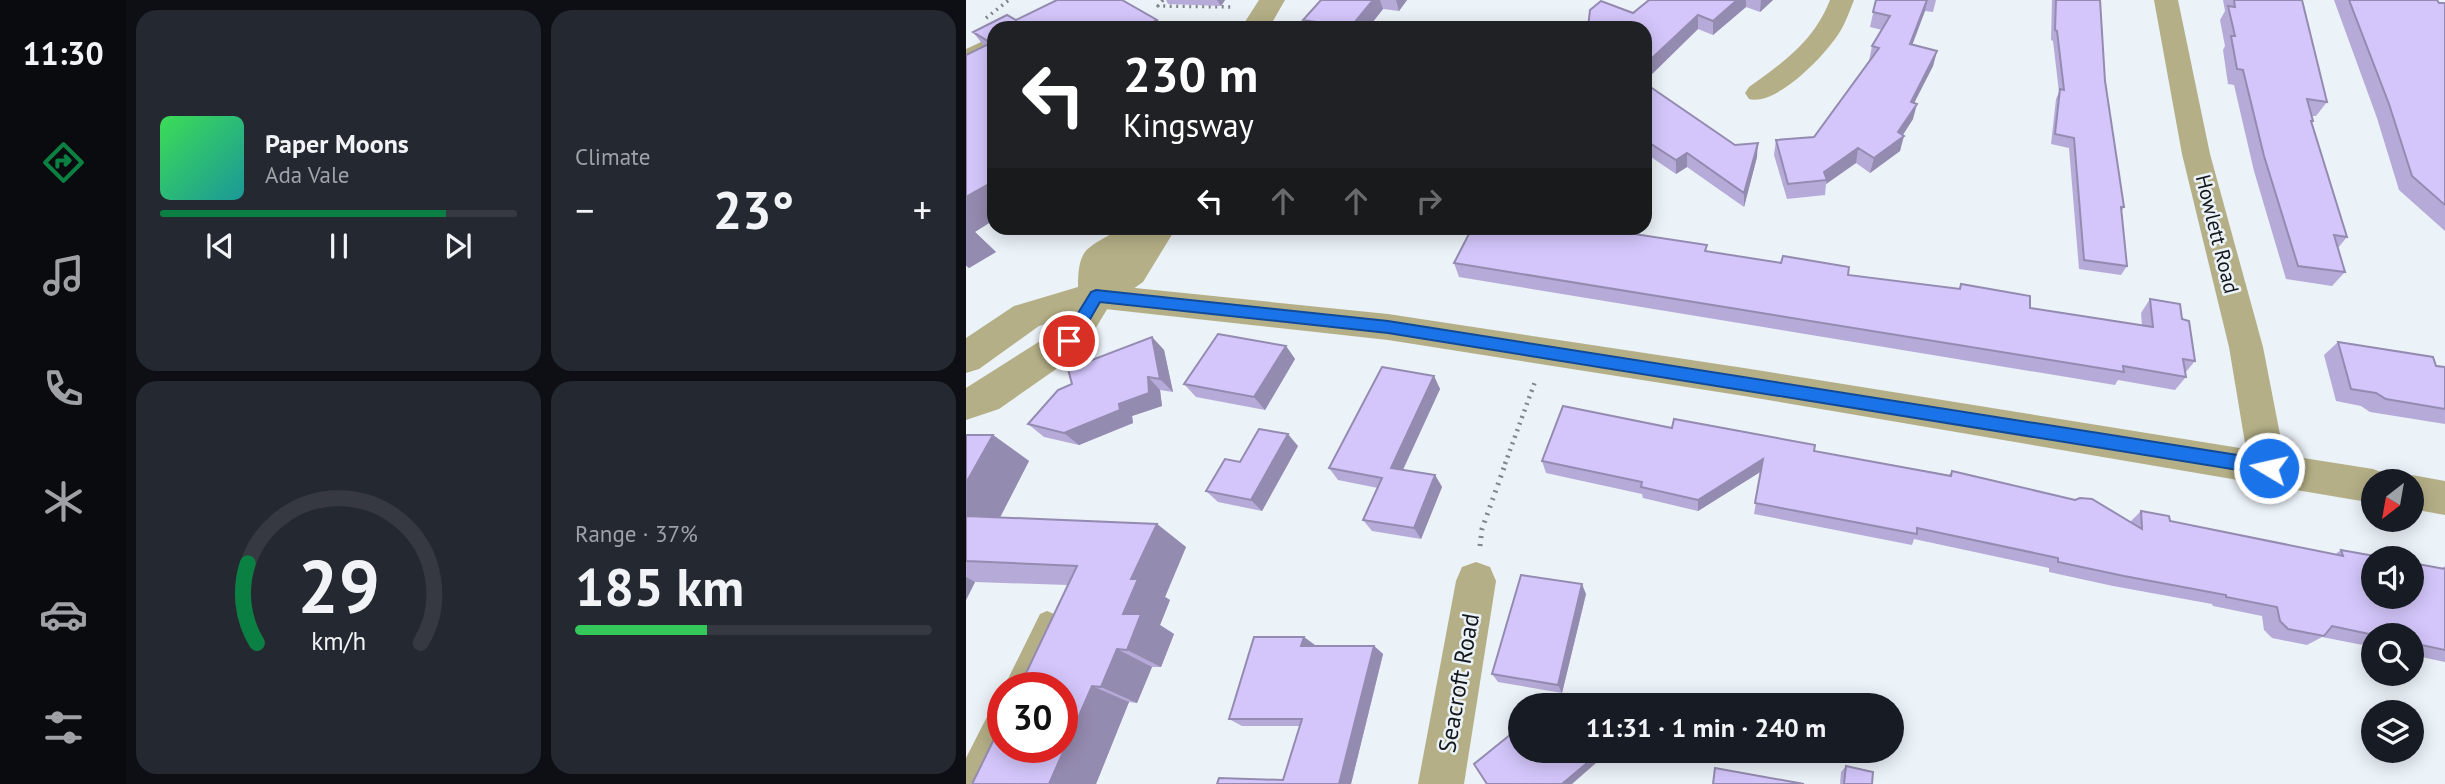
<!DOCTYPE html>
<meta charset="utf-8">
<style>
:root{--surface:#171b24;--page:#242831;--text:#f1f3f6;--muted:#9ea1a6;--line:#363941;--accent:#0b8043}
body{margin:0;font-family:"PT Sans",sans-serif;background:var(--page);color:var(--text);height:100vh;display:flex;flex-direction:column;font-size:26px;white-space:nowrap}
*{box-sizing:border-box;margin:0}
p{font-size:23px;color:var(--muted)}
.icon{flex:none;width:38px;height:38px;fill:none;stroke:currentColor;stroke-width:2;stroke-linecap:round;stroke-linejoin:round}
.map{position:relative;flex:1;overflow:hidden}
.details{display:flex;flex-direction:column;gap:10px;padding:10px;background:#0d0f14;width:840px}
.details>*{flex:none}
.top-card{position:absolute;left:21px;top:21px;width:665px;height:214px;border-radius:21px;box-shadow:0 4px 18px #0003;background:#202124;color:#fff;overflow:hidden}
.needle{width:46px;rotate:211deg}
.buttons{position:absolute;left:1395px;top:469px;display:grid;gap:14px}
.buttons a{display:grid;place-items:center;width:63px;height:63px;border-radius:50%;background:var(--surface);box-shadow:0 4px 18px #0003;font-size:35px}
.speed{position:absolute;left:21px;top:672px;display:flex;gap:14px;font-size:35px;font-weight:700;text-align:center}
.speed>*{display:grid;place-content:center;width:91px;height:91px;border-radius:50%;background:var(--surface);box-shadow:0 4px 18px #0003;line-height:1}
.speed .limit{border:10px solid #d22;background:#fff;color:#111}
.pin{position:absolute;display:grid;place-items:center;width:60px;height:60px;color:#fff;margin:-30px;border:4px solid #fff;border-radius:50%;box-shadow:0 2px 7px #0007}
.me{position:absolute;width:77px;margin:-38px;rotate:279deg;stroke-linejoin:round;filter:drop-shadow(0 0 5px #0008)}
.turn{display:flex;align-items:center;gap:24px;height:147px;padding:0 21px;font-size:32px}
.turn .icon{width:91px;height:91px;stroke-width:2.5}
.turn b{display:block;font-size:49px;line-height:60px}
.lanes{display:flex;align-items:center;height:66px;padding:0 21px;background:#0003;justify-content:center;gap:35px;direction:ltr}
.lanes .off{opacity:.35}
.big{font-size:52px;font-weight:700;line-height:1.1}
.details .widget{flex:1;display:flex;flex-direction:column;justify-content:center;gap:10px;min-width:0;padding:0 24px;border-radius:21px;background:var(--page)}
.details .dial{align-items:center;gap:0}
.dial svg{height:182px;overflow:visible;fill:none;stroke:var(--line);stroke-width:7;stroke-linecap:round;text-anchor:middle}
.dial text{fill:var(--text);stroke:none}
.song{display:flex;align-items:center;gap:21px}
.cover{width:84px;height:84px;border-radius:10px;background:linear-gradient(135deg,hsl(130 70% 55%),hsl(180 70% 35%))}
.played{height:7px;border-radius:4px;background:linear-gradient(90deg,var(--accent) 80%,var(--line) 80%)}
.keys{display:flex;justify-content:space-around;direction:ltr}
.heat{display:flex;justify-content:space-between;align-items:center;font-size:38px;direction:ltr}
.charge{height:10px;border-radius:5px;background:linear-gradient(90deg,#34c759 37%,var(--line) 0)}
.details .tiles{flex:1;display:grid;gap:10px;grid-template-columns:repeat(2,1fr)}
.trip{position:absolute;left:542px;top:693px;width:396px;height:70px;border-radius:35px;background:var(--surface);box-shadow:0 4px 18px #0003;font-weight:700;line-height:70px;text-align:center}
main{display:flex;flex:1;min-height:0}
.tab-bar{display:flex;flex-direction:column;width:126px;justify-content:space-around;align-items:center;background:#090b0e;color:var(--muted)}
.tab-bar .icon{width:49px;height:49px}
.tab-bar .on{color:var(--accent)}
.tab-bar b{font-size:32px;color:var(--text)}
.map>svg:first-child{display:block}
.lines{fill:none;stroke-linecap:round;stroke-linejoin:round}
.path-far2{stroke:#808589;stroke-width:3.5;stroke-dasharray:2 4.5;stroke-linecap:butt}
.path-far1{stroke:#808589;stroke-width:4.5;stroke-dasharray:2 5;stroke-linecap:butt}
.path{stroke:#808589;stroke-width:5;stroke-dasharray:2 6;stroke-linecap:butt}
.service{fill:#b4af86;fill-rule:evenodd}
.minor{fill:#b4af86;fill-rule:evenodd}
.tertiary{fill:#b4af86;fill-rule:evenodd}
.wall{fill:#b6aad8}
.shaded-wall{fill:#948bb0}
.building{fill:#d4c6fb;stroke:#948bb0;stroke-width:2}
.route{fill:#1a73e8;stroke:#114b97;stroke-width:2}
.labels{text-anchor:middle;stroke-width:5;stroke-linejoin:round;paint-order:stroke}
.street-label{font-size:21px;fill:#15181a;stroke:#ebf2f8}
.near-street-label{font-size:24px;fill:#15181a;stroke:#ebf2f8}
</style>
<main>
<nav class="tab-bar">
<b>11:30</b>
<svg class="icon on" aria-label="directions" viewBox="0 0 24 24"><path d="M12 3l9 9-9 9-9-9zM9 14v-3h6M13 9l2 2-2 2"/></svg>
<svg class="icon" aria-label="music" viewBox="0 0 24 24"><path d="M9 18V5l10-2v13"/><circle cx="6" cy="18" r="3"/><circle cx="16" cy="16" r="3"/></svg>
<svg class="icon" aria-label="phone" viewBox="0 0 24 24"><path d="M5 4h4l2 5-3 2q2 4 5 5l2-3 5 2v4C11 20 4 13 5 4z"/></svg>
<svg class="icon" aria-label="climate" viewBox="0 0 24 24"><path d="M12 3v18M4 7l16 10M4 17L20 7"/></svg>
<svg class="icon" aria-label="car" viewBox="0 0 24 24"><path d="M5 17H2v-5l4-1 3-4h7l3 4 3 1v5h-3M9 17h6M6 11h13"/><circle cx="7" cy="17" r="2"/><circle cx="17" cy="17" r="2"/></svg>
<svg class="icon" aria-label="filters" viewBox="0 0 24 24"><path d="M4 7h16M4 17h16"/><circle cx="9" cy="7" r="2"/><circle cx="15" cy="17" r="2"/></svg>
</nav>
<section class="details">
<div class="tiles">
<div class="widget">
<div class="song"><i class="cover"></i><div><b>Paper Moons</b><p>Ada Vale</p></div></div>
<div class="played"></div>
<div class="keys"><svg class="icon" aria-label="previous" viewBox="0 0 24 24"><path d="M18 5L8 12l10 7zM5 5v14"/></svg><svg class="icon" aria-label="pause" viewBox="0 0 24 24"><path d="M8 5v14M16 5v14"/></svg><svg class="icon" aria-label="next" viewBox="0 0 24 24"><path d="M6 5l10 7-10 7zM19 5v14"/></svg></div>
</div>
<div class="widget"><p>Climate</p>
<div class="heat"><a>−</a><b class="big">23°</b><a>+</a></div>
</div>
<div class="widget dial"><svg viewBox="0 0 100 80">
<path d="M14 69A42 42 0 1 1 86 69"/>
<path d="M14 69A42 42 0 0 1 10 34" stroke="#0b8043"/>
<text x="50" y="56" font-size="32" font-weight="700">29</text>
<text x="50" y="72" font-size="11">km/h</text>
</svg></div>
<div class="widget"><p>Range · 37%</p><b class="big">185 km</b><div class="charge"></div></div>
</div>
</section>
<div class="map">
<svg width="1479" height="784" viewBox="0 0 1479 784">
<rect width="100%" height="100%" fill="#ebf2f8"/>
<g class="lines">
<path class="path-far2" d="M197 0 192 6 268 7
M20 18 43 0"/>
<path class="path-far1" d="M539 464 570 379"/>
<path class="path" d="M514 546 516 529 540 462"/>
<path class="service" d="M28 36V45L0 58V49Z
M81 611 88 614 91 621 59 688 37 689 74 614Z
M37 698V733L11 784H0V758L29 701Z"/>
<path class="minor" d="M864 0H888C884 10 880 21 875 30 861 54 811 106 783 99L779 93 783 87C818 62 848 41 864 0Z
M1188 0H1212L1244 154 1297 347 1318 455 1407 469 1420 474 1424 481H1407V503L778 396 422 340 130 308 119 305 114 296 119 287 130 284 422 314 778 368 1280 449 1263 347 1216 154Z
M1446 475 1479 481V515L1446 509V481H1432Z
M510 562 524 567 530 581 498 784H452L490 581 496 567Z"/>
<path class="tertiary" d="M293 0H319L303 28H275Z
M155 228H210L177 282 143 306 116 351 33 409 0 420V388L90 331 97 319 73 326 13 369 0 373V338L48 306 112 287C112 245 122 249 155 228Z"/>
</g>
<path class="wall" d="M200 0H259L255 6 202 4Z
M355 0H441L433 11 417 9 402 28H341L337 20Z
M683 0H807L794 12 780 7 747 35 732 29 685 75V88L769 145 791 157 778 207 721 167 710 174 679 153V28L667 13Z
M910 0H970L967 12 959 11 946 44 971 51 967 66 948 103 947 119 937 135 934 151 904 173 890 163 860 184 859 195 821 199 808 155 810 140 848 137 903 61 906 46 916 30 904 27Z
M1086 0H1134L1139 81 1158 207 1155 212 1161 266 1155 275 1113 269 1103 148 1085 144 1090 99 1093 92 1087 41 1085 40Z
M1257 0H1336L1361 102 1350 116H1346L1347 121 1346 123 1381 237 1372 248 1379 272 1366 286 1320 279 1288 171 1268 85 1262 84 1257 50 1259 46 1254 20 1259 11Z
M1368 0H1471L1473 3 1479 5V231L1433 190 1411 118Z
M50 20H191L195 28H28L9 232 30 252 3 268 0 266V55L18 46 7 32Z
M741 251 882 275 993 289 995 284 1064 308 1176 326 1175 313 1184 299 1216 319 1229 361 1219 373 1220 377 1209 390 1152 380 1149 385 493 277 488 263Z
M186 337 198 350 207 392 194 390 196 406 166 416 167 423 113 445 78 437 62 424 106 384Z
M1372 342 1479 367V424L1404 412 1395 406 1370 401 1358 355Z
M320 346 329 359 299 410 230 397 218 384Z
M468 376 474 389 437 470 469 475 476 487 455 539 406 531 397 520 412 488 372 480 363 468Z
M706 428 848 451 983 475 986 471 1164 522 1175 511 1204 521 1368 555 1375 550 1476 568 1479 566V662L1446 655V635H1407V647L1356 637 1341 645 1306 638 1298 630 1296 616 1247 606 1246 604 1147 586 1083 572V568L948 539 946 545 788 514 795 471 732 511 677 498 676 494 580 473 576 461Z
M0 435H27L63 461 34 517 191 524 220 547 199 597 204 600 194 625 208 634 195 667H186L171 703 163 702 130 784 102 585 9 582 0 600Z
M332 446 296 511 252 502 240 491 274 462Z
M620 594 596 693 532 682 526 674Z
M338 637 349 646H408L417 654 385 784H251L317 780 334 726H276L263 719Z
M880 766 906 784H874L875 772Z"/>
<path class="shaded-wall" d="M251 0H259L255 6Z
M407 0H414L417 9 402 28H384Z
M430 0H441L433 11Z
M771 0H780V7L747 35V21Z
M795 0H807L794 12Z
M961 0 959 11 941 59 944 44Z
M732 15V29L685 75 684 101 683 86 684 60Z
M191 20 195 28H176Z
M971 51 967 66 941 117 945 102Z
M951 104 947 119 934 139 938 136 934 151 904 173 908 158 932 132Z
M792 143 791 157 778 207V193Z
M892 148 890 163 860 184 861 180 858 172Z
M721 153V167L710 174V160Z
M28 181V220L9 232 30 252 3 268 0 265V197Z
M186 337 198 350 207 392 194 379Z
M320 346 329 359 299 410 288 397Z
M468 376 474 389 432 480 425 468Z
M182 377 194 390 196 406 166 416 167 423 113 445 98 433 153 404Z
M322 434 332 446 296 511 285 500Z
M27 435 63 461 23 539 0 526V483Z
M797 459 796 471 732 511V500Z
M469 475 476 487 455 539 448 528Z
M191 524 220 547 199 597 204 600 194 625 208 634 195 667 161 650 157 614 165 579Z
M0 577 9 582 0 600Z
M616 584 620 594 596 693 592 685Z
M338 637 349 645 346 654 335 646Z
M408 646 417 654 385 784H373Z
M151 649 186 667 171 703 135 687Z
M126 686 163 702 130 784H83Z
M627 758 630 763 606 784H596Z"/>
<path class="building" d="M91 0H156L191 20 176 28H28V181L0 197V55L25 43 7 32 41 15 50 20Z
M355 0H407L384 28H344L350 22 337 20Z
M683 0H771L747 21 732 15 684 60 683 86 769 145 792 143 778 193 721 153 710 160 679 140V28H622L624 10 635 1 667 13Z
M910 0H961L944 44 971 51 945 102 951 104 932 132 938 136 908 158 892 148 858 172 861 180 822 184 810 140 848 137 913 48 906 46 924 16 907 12Z
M1090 0H1134L1139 81 1158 207H1155L1161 266 1118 260 1108 138 1089 134 1094 89 1098 90 1091 31 1089 30Z
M1268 0H1336L1361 102 1341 99 1347 121H1345L1381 237 1368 235 1379 272 1332 266 1298 156 1277 70 1271 69 1265 36H1269L1262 6 1269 7Z
M1383 0H1471L1473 3H1478L1479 5V205L1446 176 1423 104Z
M506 228H629L741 245 739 251 815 263 817 256 883 267 882 275 994 289 995 284 1064 296V308L1187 327 1184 299 1214 304 1216 319 1223 321 1229 361 1217 359 1220 377 1157 366 1158 372 488 263Z
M252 334 320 346 288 397 218 384Z
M186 337 194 379 182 377 183 393 153 404 154 410 98 433 62 424 92 390 106 384 102 369Z
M1372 342 1467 357 1470 366 1479 367V409L1420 399 1410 393 1385 389Z
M416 367 468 376 425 468 469 475 448 528 397 520 416 478 363 468Z
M597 406 706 428 708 419 849 445 848 451 985 476 986 471 1109 500 1114 498 1126 499 1176 529 1175 511 1203 516 1204 521 1377 556 1375 550 1420 558H1407V597H1446V563L1479 569V650L1446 643V635H1408L1366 626 1358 636 1322 629 1314 621 1311 607 1260 597V595L1158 576 1092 562V558L951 528V534L789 503 797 459 732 500 675 487 676 482 576 461Z
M293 429 322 434 285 500 240 491 259 459 274 462Z
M0 435H27L0 483Z
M0 516 191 524 165 579H172L157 614H175L161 650 151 649 135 687 126 686 83 784H6L37 721V747H96V688H53L111 566 0 561Z
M555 575 616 584 592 685 526 674Z
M288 637H338L335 646H408L373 784H251L253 778 317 780 336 719H263Z
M586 701 589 705H580Z
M555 726V751H622L627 758 596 784H521L508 764Z
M880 766 907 772 906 784H878Z
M749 768 838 784H747Z"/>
<path class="route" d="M130 290 422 321 1303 460 1309 463 1311 468 1309 473 1303 475 422 333 134 302 109 345H98L96 341 98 336 125 292Z"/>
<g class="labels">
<g class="street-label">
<text transform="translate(1251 234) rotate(76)" y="7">Howlett Road</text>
</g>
<g class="near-street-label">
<text transform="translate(493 683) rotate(-80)" y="8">Seacroft Road</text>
</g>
</g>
</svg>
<div class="buttons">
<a><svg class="needle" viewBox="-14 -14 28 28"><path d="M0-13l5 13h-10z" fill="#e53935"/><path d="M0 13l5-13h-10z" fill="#9ea1a6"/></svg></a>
<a><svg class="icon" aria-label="sound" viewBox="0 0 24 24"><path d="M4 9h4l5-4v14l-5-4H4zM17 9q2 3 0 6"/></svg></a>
<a><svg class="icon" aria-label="search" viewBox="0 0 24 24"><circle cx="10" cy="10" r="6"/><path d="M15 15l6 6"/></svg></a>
<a><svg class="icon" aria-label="layers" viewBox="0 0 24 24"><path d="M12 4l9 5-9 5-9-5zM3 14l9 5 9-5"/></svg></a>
</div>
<div class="speed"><div class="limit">30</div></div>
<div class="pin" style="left:103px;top:341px;background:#d93025"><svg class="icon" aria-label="arrive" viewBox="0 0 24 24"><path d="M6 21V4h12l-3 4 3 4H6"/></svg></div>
<svg class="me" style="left:1303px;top:468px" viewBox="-20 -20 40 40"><circle r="17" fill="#1a73e8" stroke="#fff" stroke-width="3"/><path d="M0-11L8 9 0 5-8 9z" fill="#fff"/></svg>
<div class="trip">11:31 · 1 min · 240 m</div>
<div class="top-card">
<div class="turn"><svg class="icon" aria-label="left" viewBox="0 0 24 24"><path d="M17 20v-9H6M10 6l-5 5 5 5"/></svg><div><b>230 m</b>Kingsway</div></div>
<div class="lanes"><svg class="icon" aria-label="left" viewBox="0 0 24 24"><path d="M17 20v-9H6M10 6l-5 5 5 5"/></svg><svg class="icon off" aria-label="ahead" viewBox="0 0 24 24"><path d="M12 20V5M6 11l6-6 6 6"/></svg><svg class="icon off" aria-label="ahead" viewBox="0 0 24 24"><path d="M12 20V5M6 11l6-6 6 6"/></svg><svg class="icon off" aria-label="right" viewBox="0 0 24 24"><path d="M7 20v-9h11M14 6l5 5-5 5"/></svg></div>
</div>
</div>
</main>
